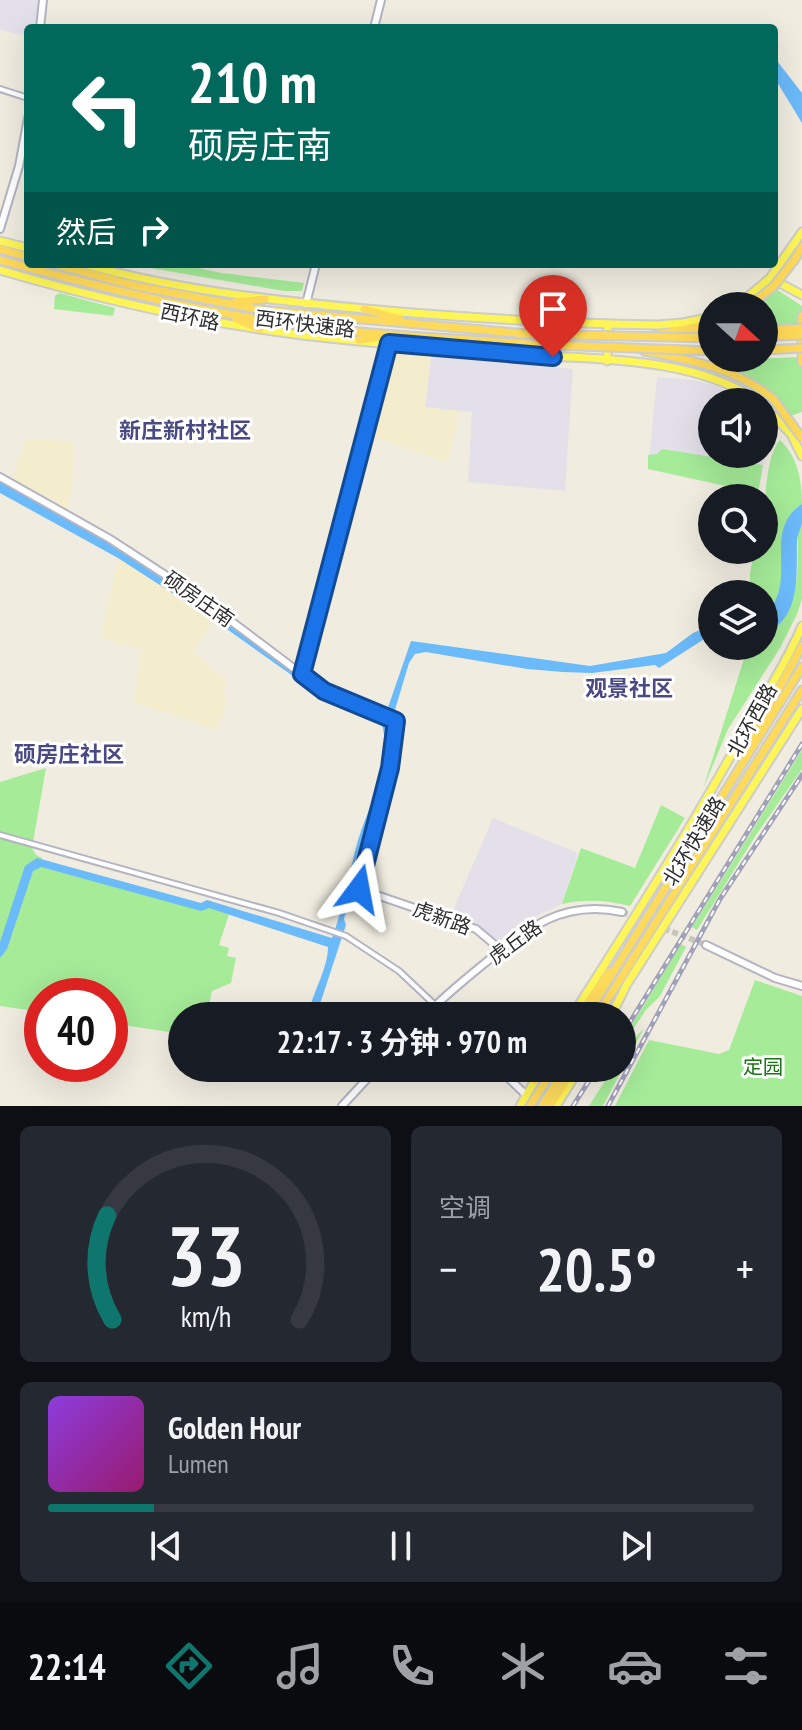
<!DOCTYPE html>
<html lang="zh">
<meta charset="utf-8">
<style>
:root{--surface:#171b24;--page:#242831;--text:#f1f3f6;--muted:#9ea1a6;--line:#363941;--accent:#0f766e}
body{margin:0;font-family:"PT Sans Narrow","Noto Sans SC",sans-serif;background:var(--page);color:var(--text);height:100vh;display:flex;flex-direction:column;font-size:30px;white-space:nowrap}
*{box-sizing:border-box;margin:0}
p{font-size:26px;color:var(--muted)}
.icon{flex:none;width:44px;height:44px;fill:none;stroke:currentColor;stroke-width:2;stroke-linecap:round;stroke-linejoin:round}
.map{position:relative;height:1106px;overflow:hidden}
.panel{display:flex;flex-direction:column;gap:20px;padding:20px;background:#0d0f14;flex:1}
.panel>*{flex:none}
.hud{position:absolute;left:24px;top:24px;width:754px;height:244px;border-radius:8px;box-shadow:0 8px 32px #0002;background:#00695c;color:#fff;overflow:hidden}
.needle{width:52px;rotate:111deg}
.tools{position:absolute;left:698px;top:292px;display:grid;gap:16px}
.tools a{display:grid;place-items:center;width:80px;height:80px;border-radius:50%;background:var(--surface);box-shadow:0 8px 32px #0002;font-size:40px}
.speed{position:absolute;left:24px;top:978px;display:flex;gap:16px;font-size:40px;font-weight:700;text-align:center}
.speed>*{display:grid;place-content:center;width:104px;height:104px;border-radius:50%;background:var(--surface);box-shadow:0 8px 32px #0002;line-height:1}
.speed .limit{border:12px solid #d22;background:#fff;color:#111}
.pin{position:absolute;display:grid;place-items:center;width:68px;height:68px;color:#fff;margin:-82px -34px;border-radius:50% 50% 50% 0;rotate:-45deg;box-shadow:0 0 8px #0007}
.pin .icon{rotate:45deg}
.me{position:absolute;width:88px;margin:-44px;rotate:13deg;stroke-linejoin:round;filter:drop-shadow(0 0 6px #0008)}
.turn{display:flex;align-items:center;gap:28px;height:168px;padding:0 32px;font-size:36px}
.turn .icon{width:104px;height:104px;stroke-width:2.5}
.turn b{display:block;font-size:56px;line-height:68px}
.then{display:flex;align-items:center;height:76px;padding:0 32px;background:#0003;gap:16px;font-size:30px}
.big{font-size:60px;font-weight:700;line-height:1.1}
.panel .widget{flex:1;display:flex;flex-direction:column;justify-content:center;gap:12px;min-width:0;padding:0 28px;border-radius:12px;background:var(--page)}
.panel .dial{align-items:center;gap:0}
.dial svg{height:208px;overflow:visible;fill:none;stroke:var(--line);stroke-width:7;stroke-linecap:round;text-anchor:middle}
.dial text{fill:var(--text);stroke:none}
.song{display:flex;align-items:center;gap:24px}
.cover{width:96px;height:96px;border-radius:12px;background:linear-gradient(135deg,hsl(270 70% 55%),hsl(320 70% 35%))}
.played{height:8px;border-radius:4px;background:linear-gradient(90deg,var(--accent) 15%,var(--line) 15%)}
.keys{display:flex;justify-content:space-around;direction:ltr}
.heat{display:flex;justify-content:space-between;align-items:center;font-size:44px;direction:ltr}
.panel .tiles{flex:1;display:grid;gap:20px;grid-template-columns:1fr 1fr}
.widget:last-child{grid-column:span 2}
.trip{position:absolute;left:168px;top:1002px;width:468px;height:80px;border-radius:40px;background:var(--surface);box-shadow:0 8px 32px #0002;font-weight:700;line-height:80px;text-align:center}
.dock{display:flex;height:128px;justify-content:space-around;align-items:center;background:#090b0e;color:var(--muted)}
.dock .icon{width:56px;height:56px}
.dock .current{color:var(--accent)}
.dock b{font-size:36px;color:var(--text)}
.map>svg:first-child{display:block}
.industrial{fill:#e4e0e9}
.education{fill:#f3edce}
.green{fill:#a5eb98}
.water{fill:#6bbafa}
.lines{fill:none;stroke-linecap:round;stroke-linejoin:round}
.secondary-tunnel{stroke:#c9c6bc;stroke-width:6;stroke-dasharray:6 3;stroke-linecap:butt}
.minor-casing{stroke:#b4b4c2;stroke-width:8}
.tertiary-casing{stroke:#b4b4c2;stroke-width:10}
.secondary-casing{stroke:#b4b4c2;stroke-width:10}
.primary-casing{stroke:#cdcdcd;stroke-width:11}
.trunk-casing{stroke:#cdcdcd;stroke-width:11}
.minor{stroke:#fff;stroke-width:4}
.tertiary{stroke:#fff;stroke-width:6}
.secondary{stroke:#fff;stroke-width:6}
.primary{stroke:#fef557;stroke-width:7}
.trunk{stroke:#feda5a;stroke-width:7}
.rail-casing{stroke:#a2a1ba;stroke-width:5}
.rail{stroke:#fff;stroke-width:2;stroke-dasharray:6;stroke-linecap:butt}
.trunk-bridge-casing{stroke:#cdcdcd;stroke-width:11;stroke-linecap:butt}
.trunk-bridge{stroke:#feda5a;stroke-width:7}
.route-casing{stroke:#114b97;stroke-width:20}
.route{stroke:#1a73e8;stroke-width:14}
.labels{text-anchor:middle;stroke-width:6;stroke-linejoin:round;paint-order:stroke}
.street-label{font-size:20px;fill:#2e2e2e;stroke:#fff}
.park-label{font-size:20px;fill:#177514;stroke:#fff}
.neighbourhood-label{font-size:22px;font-weight:bold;fill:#494984;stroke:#fff}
</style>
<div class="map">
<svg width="802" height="1106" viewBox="0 0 802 1106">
<rect width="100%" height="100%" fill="#f0ece0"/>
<path class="industrial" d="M0 0H40L36 28H28V36L0 30Z
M431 356 573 369 565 491 468 482 472 412 425 408Z
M657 377 692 380 710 384 738 394 751 402H712V454H764V413L777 432 767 445 758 493 648 469Z
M493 818 578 853 562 904 528 920 497 944 479 926 451 915Z"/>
<path class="education" d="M392 353 431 356 425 407 460 411 447 462 371 436Z
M26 439 74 441 73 480 66 517 9 486Z
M118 558 214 620 193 651 227 682 224 688 226 704 217 730 134 702 141 649 101 638Z"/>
<path class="green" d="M179 264 222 273 304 283 302 291H284L133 265Z
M776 289 802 306V329L764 331V306H756Z
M59 293 115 308 113 316 54 309 55 296Z
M802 357V412L790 416 768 393 701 361Z
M780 440C798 457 802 481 802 504L793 511 779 596 764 616V594H750V574L754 550H764C764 525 763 458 780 440Z
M662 449 763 465 758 493 648 469V455L657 454Z
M802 523V599L797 614 780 648 728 729 703 789 748 646H764V634C802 618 797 568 798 533Z
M802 750V769L756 835 697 930 692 927Z
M46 768 32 848 36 855 42 858V867L200 910 209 907 229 914 219 945 229 948 227 956 236 958 231 983 212 991 207 1016H182V1034L110 1023V996H42V1012L0 1006V782Z
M661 805 685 818 630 906C606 900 585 899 562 904L581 848 635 868Z
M681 944 686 947 660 996 646 1010 622 1045V1041Z
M755 980 802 996V1106H615L649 1040 719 1054 729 1050Z
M644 1028 603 1106H589L613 1068H622V1053Z"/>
<path class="water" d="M774 57 802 93V123L774 77Z
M0 481 110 542 182 589 324 694 384 719 411 641 590 666 666 653 693 633 712 625V634L659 668 655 665 592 673 563 672 527 669 426 652 415 654 409 663 391 723 379 793 344 919 346 925 316 1016H308C312 993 328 969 328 947L209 908 201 911 41 867 33 871 7 949 0 958V942L25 866 37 858 201 903 207 900 332 938C344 906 349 873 358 840 369 805 393 762 382 725L321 700 297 679 214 620 118 558 0 493Z
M802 504C802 510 802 518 802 523 800 530 798 533 797 541 796 575 802 618 764 634V616C801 581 760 532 802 504Z"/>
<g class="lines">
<path class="secondary-tunnel" d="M622 912 706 945"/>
<defs>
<path id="minor" d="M0 89 28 98
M0 835 279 913 346 936 399 971 435 1005"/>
<path id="tertiary" d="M40 28 43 0
M374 28 381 0
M0 229 19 166 28 118
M306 304 316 264
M0 477 110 539 199 597 324 691 396 721 390 768 359 889 476 929 501 950
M302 674 389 343
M435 1005 446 1016
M498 1068 526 1095"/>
<path id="secondary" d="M706 945 775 978 802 986
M425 1016C443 997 464 980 485 963 528 928 563 899 622 912
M342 1106 377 1068"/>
<path id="primary" d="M0 241 28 248
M84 264C177 290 271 300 366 309 464 318 560 323 658 325L683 323 712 317
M0 270C99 299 199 322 302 335 372 343 443 349 513 354 591 360 694 355 759 402
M772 279 802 295
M737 306 770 278 802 232
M607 361 608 324
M764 406 791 434 802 456
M572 1016C631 923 690 830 743 734 763 698 786 664 802 626
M611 1016 627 984 802 709
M520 1106 537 1077
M556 1106 580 1068"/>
<path id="trunk" d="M0 249 28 257
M795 259 802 247
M0 260C85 283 170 305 257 319 345 334 436 337 526 344
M54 264 136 286 262 310 527 334
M235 302 265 299
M364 309 400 319
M802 316V362
M236 319 260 329
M686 334 712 333
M655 335 712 324
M359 340 388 336
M644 351C690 360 738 368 774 400
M744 753 802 646
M579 1016 609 972
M586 1016 802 667
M597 1016 802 690
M535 1080 544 1068
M530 1106 554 1068
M542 1106 565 1068
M550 1106 574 1068"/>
</defs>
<use href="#minor" class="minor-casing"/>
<use href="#tertiary" class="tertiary-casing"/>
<use href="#secondary" class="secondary-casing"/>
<use href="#primary" class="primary-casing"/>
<use href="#trunk" class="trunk-casing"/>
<use href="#minor" class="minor"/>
<use href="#tertiary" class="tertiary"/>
<use href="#secondary" class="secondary"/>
<use href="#primary" class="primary"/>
<use href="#trunk" class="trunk"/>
<defs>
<path id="rail" d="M622 1035 802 744
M573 1106 597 1068
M608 1106 720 899 802 775"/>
</defs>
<use href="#rail" class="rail-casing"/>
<use href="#rail" class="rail"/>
<defs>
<path id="trunk-bridge" d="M749 306 774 286 795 259
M764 331 802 328
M527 334 712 338
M764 337 802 335
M526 344 712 351
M764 350 802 348
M774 400 802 438"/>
</defs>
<use href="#trunk-bridge" class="trunk-bridge-casing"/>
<use href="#trunk-bridge" class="trunk-bridge"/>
</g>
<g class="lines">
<defs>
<path id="route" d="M359 889 390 768 396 721 324 691 302 674 389 343 553 357"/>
</defs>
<use href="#route" class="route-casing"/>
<use href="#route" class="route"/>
</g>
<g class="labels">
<g class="street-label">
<text transform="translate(190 317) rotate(12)" y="7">西环路</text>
<text transform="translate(305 324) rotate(7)" y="7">西环快速路</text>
<text transform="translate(199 599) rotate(35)" y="7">硕房庄南</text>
<text transform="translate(752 720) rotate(-61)" y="7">北环西路</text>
<text transform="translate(694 841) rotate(-59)" y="7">北环快速路</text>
<text transform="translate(442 918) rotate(20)" y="7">虎新路</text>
<text transform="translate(515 942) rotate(-36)" y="7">虎丘路</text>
</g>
<g class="park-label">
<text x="763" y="1074">定园</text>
</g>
<g class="neighbourhood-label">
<text x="185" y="438">新庄新村社区</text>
<text x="629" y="696">观景社区</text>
<text x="69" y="762">硕房庄社区</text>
</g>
</g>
</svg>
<div class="tools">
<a><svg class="needle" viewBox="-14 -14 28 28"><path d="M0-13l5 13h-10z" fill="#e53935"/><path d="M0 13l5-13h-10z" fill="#9ea1a6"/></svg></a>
<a><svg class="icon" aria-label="sound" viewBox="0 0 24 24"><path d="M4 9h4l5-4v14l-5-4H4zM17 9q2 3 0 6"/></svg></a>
<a><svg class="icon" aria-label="search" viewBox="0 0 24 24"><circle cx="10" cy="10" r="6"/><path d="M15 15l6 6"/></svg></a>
<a><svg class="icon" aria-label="layers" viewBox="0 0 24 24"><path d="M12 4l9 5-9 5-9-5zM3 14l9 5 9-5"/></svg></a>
</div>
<div class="speed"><div class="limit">40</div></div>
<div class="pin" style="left:553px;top:357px;background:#d93025"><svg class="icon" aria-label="arrive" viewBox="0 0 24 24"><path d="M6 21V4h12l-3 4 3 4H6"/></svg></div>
<svg class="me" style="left:359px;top:889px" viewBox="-20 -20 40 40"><path d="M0-17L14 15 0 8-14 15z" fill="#1a73e8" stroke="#fff" stroke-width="4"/></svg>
<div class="trip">22:17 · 3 分钟 · 970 m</div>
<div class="hud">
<div class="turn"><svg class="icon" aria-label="left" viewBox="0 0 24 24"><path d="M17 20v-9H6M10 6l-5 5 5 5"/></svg><div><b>210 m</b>硕房庄南</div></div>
<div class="then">然后<svg class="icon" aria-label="right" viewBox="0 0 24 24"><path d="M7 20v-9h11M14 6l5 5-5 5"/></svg></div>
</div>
</div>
<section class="panel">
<div class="tiles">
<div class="widget dial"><svg viewBox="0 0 100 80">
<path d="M14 69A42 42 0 1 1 86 69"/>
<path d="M14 69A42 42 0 0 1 12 29" stroke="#0f766e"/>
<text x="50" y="56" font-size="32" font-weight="700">33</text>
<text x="50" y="72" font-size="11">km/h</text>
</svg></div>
<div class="widget"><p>空调</p>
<div class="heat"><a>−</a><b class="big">20.5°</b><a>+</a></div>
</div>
<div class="widget">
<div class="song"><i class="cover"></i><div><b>Golden Hour</b><p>Lumen</p></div></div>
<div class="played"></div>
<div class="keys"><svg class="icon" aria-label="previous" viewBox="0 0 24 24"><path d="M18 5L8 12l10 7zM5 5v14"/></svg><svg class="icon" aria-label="pause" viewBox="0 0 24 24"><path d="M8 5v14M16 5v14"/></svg><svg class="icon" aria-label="next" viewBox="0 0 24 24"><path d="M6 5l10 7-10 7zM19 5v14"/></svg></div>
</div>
</div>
</section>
<nav class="dock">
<b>22:14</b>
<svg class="icon current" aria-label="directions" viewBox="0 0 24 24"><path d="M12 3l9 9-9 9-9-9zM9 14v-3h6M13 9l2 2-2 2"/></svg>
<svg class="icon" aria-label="music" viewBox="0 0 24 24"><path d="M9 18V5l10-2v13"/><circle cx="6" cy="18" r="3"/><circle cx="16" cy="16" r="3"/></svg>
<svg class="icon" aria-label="phone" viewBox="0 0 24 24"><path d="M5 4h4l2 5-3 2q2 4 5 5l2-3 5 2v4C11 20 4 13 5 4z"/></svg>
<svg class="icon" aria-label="climate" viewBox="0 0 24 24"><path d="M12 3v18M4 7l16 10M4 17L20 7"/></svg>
<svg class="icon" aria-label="car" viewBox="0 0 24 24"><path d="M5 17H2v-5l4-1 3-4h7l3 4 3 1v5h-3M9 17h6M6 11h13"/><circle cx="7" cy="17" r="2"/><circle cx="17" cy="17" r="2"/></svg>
<svg class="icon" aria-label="filters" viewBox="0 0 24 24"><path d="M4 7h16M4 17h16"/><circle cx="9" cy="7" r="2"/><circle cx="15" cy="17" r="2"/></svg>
</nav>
